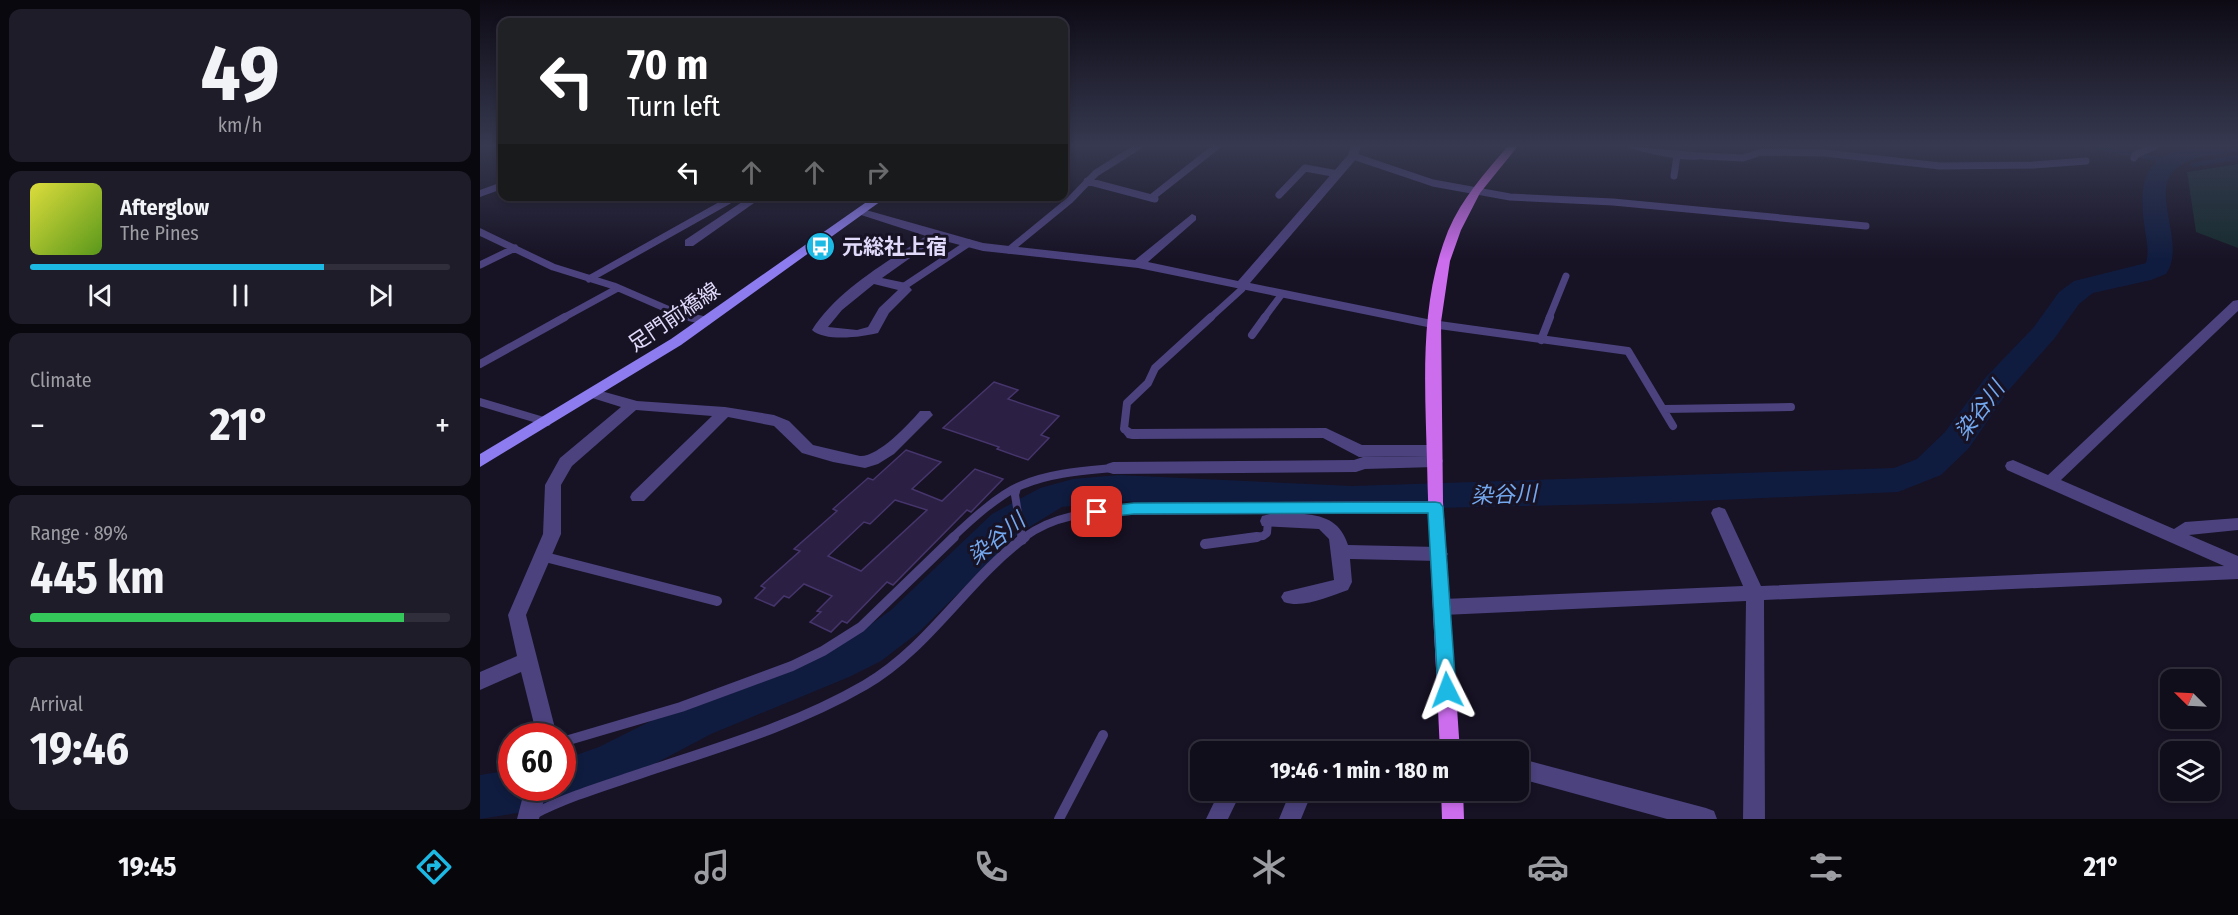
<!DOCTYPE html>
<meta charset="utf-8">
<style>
:root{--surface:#110e1b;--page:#1e1c28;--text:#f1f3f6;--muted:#9c9ca3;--line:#302e3a;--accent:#1cb9e4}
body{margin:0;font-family:"Fira Sans Condensed","Noto Sans JP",sans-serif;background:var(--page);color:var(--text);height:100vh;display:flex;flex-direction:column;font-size:22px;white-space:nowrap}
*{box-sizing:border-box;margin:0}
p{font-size:20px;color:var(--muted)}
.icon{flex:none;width:33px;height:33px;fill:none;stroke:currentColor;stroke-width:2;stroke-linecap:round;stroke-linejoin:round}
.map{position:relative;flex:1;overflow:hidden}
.side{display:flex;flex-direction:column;gap:9px;padding:9px;background:#09080f;width:480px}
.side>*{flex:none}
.guide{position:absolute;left:18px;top:18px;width:570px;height:183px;border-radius:12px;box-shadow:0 3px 9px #0003,0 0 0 2px var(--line);background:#202124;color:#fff;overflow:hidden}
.needle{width:39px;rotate:294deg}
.tools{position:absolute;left:1680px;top:669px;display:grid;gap:12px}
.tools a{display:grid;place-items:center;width:60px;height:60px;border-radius:12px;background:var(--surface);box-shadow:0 3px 9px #0003,0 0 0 2px var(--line);font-size:30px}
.speed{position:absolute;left:18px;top:723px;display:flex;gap:12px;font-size:30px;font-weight:700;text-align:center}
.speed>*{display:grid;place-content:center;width:78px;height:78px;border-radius:50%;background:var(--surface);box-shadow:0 3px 9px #0003,0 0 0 2px var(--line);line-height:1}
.speed .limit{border:9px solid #d22;background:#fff;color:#111}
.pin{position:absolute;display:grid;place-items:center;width:51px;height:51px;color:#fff;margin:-26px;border-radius:12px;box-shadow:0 3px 9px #0006}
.me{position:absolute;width:66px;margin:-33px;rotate:357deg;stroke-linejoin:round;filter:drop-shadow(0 0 4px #0008)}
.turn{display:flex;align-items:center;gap:21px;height:126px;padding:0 30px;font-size:27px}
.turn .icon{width:78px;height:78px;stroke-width:2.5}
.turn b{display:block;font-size:42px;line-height:51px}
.lanes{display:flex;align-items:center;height:57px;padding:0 30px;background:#0003;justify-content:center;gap:30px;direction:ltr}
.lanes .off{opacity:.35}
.big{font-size:45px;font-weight:700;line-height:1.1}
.side .widget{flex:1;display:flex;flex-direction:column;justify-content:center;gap:9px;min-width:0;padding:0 21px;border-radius:12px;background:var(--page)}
.side .dial{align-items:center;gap:0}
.dial b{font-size:78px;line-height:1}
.song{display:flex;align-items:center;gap:18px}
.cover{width:72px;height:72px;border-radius:9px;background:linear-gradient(135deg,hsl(60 70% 55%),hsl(90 70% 35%))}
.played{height:6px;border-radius:3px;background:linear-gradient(90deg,var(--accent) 70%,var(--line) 70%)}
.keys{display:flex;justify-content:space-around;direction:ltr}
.heat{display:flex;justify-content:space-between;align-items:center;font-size:33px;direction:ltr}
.charge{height:9px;border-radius:4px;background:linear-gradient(90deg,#34c759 89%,var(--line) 0)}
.trip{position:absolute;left:710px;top:741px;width:339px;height:60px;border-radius:12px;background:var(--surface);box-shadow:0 3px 9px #0003,0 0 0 2px var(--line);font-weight:700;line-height:60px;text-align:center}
.tabs{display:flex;height:96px;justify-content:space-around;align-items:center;background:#07060b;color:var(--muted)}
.tabs .icon{width:42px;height:42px}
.tabs .current{color:var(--accent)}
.tabs b{font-size:27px;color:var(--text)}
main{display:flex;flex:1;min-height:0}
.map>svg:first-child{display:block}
.green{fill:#162c2e}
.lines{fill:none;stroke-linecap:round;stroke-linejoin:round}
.stream{stroke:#101c3f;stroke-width:4.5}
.river{fill:#101c3f;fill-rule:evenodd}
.building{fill:#2b2043;stroke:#46356c;stroke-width:1.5;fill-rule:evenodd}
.service-far2{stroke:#4b427e;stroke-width:7}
.service-far1{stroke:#4b427e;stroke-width:8}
.service{stroke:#4b427e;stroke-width:10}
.minor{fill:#4b427e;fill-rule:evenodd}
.tertiary{fill:#4b427e;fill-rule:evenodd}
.secondary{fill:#8c7cef;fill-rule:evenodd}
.primary{fill:#cc6dee;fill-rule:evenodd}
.route{fill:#1cb9e4;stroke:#127894;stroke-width:1.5}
.labels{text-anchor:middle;stroke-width:6;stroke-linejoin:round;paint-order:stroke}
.poi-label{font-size:21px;font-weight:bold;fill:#e1dafb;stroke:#171224;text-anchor:start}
.street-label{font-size:21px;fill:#e1dafb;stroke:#171224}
.water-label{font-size:22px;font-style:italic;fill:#74a8ef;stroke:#171224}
</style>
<main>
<section class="side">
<div class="widget dial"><b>49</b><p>km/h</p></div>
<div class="widget">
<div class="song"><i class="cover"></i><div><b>Afterglow</b><p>The Pines</p></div></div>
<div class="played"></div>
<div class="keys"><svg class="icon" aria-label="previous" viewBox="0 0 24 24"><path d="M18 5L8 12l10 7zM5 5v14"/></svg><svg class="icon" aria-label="pause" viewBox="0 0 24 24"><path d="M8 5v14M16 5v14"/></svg><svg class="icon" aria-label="next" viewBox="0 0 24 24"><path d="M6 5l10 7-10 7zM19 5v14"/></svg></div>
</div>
<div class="widget"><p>Climate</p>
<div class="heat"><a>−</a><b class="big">21°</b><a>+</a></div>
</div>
<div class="widget"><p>Range · 89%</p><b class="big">445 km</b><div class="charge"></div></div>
<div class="widget"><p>Arrival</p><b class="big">19:46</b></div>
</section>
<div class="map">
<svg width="1758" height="819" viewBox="0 0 1758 819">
<rect width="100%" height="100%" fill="#171224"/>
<path class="green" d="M1758 164V248L1716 232 1707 172Z"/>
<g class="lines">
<path class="stream" d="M1608 146 1653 154
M1661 156 1701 163
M1713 165 1758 157"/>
<path class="river" d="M1711 146H1758V151C1742 155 1724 154 1708 161 1659 181 1710 240 1686 274L1671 280 1613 293 1599 304 1574 339 1528 391 1489 448 1461 475 1418 492 1174 503 910 509 872 512 639 501 582 507 538 534 439 632 401 661 369 677 231 734 148 778 82 803 74 800 73 803 57 810 0 819V775L32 770V788H82V760L119 747 201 706 341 653 373 637 411 610 512 514 560 488 593 479 639 475 872 486 1414 468 1437 459 1465 432 1506 377 1554 327 1579 292 1594 281 1666 263C1669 252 1667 242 1665 231 1659 185 1660 158 1711 146Z"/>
</g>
<path class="building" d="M514 382 538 390 528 399 579 416 561 435 569 438 548 460 517 449 519 447 463 428Z
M426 450 461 462 432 489 462 501 495 469 523 479 491 512 487 510 413 585 407 582 367 623 362 621 351 632 330 622 341 612 337 611 352 596 324 584 309 598 304 596 294 606 275 598 285 588 281 586 320 551 314 549 357 511 353 509 388 478 393 480ZM415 500 447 510 381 571 348 556 384 522 390 524Z"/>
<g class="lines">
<path class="service-far2" d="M873 156 953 183 1030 197 1133 202 1386 226
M1224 156 1263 158 1281 152 1345 153 1460 166 1553 165 1606 161
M1654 158 1655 155 1675 146
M1194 176 1197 155
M607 181 675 199
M799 195 825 168 858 174
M506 196 509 197
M671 198 737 146
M0 232 73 267 134 286 201 315 216 318
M529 250 590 200 616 173 659 146
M0 265 35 248
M109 279 248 201 249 196
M423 287 489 243
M83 318 138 288
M730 318 762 289V284
M784 318 802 294
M1069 318 1086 276"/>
<path class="service-far1" d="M209 317 227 321
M952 324 1148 351 1193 426
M772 335 785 317
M1061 340 1070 317
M0 364 85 317
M0 402 67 422
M1184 409 1311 407
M652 434 644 429 647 403 668 383 675 368 731 317
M537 488 535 495 542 538
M472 538C490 521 519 494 542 485 571 473 602 471 633 468
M543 538C576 513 614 512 654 509
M766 538 783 536 787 533 788 521"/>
<path class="service" d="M542 537V540
M725 544 777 537
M61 558H69L237 601
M82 742 201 707 312 666 343 651 381 627 474 537
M54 814C89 796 127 785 165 772 240 747 316 725 385 685 449 648 487 580 545 537
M579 819 623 735"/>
<path class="minor" d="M871 146H881L877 158 770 283 952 320 959 324 957 327 952 328 658 268 503 251 457 239 402 278 426 283 432 290 409 313 398 333C383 337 344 342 332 330 358 289 406 263 446 236L378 214V210H386L503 243 655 260 712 214 716 216V220L668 262 758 281 868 155ZM394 284 418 290 399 308 388 327 377 330 348 327 362 310Z
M1147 146 1224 153 1229 156C1216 166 1169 153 1152 149Z
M22 182V189L0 197V190Z
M271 196H284L213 246H205V240Z
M1758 300V311L1581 480 1694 529 1705 522 1758 518V530L1709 535 1758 556V579L1284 600 1285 819H1263L1266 601 963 615 957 612 954 607 957 602 963 599 1263 586 1231 513 1233 509 1239 507 1245 509 1247 513 1281 586 1744 566 1527 470 1525 466 1527 462 1533 460 1568 475 1753 301Z
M114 389 157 401 245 407 294 415 309 421 333 445 380 456C398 457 428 425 440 411H450L453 415 414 454 398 464 385 468 353 462 322 453 294 426 248 417 164 501H152L150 497 152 493 232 416 156 410 92 466 81 485V534L46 615 77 736H57L41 672 0 690V672L37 656 28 615 63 534 65 485 80 458 141 407 109 397 107 394 109 391Z
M846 428 882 445H954L960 446 962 450 960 454 954 455 961 457 963 461 961 465 955 467 885 469 876 472 633 474 627 472 625 468 627 464 633 462 874 460 883 457 948 456 879 457 843 438 652 439 647 438 644 434 647 430 652 429Z
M955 501 961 503 963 507 961 511 955 513 824 514C847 516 861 523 868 545L959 547 965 549 968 554 965 559 959 561 870 559 872 582 868 590C850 596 823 609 804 602L801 597 804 592 854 580 849 539 839 529 782 526 780 521 782 516 790 514 654 515 648 513 646 509 648 505 654 503Z
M45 788H67L59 819H37Z
M740 790H762L748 819H726Z
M798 790H824L828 802 821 819H799L806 802Z"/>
<path class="tertiary" d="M1038 758 1226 808 1234 811 1237 819H1187L1038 778Z"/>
<path class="secondary" d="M395 196H408L201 345 0 467V454L191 339Z"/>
<path class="primary" d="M1028 146H1038L1000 193 981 230 970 261 961 322 963 502 980 752H960C956 654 949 558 947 461 945 384 939 303 968 231 982 198 1005 173 1028 146Z
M961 790H983L984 819H962Z"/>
</g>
<linearGradient id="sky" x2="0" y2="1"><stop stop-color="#0d0a14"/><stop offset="0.56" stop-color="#363950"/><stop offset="1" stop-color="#363950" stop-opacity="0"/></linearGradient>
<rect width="1758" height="260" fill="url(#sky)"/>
<path class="route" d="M955 502 960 503 963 507 976 690 973 695 967 697 961 695 958 690 948 513 654 514 617 518 611 516 609 512 611 508 617 507 654 503Z"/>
<defs>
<symbol id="bus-disc" viewBox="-11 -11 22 22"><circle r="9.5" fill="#1cb9e4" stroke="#171224"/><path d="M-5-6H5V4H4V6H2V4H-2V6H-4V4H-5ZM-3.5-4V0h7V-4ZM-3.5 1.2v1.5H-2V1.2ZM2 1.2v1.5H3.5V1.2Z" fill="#fff"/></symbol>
</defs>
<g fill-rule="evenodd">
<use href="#bus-disc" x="324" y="230" width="33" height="33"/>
</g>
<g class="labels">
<g class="poi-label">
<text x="362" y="254">元総社上宿</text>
</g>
<g class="street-label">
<text transform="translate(194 317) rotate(-34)" y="7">足門前橋線</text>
</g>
<g class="water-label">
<text transform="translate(1499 410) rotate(-53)" y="8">染谷川</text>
<text transform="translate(1024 494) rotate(-2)" y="8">染谷川</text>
<text transform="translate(516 538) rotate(-39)" y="8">染谷川</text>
</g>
</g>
</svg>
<div class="tools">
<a><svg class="needle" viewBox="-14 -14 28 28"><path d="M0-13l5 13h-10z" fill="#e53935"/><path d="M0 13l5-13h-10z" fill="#9c9ca3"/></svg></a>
<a><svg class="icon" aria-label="layers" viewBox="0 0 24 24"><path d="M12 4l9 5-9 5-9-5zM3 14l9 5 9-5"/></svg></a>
</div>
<div class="speed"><div class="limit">60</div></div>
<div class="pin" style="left:617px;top:512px;background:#d93025"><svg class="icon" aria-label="arrive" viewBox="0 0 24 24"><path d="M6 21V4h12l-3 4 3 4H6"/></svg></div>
<svg class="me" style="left:967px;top:690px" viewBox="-20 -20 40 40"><path d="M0-17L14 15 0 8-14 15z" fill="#1cb9e4" stroke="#fff" stroke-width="4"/></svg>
<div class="trip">19:46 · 1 min · 180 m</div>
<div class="guide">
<div class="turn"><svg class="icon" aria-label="left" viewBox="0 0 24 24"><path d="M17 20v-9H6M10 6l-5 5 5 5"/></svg><div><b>70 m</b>Turn left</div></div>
<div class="lanes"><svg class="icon" aria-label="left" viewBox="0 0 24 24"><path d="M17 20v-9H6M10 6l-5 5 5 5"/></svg><svg class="icon off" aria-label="ahead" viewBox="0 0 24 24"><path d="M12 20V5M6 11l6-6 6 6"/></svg><svg class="icon off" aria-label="ahead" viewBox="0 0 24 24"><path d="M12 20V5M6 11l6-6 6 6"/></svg><svg class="icon off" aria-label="right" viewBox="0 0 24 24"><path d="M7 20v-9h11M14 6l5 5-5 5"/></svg></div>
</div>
</div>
</main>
<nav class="tabs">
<b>19:45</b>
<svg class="icon current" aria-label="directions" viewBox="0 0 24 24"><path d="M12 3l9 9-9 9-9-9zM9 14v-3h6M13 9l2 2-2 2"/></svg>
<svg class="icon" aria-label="music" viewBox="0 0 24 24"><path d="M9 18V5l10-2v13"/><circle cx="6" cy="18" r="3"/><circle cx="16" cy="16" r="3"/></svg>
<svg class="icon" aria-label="phone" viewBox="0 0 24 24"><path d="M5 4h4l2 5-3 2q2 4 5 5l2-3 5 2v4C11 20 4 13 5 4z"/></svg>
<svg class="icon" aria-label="climate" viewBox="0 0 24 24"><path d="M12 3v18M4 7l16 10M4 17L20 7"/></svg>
<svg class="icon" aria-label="car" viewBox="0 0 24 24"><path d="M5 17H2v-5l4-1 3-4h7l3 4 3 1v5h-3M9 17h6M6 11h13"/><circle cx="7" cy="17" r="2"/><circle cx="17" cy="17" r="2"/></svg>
<svg class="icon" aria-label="filters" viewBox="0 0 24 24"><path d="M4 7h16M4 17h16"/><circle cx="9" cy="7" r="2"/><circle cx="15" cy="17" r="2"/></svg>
<b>21°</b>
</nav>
